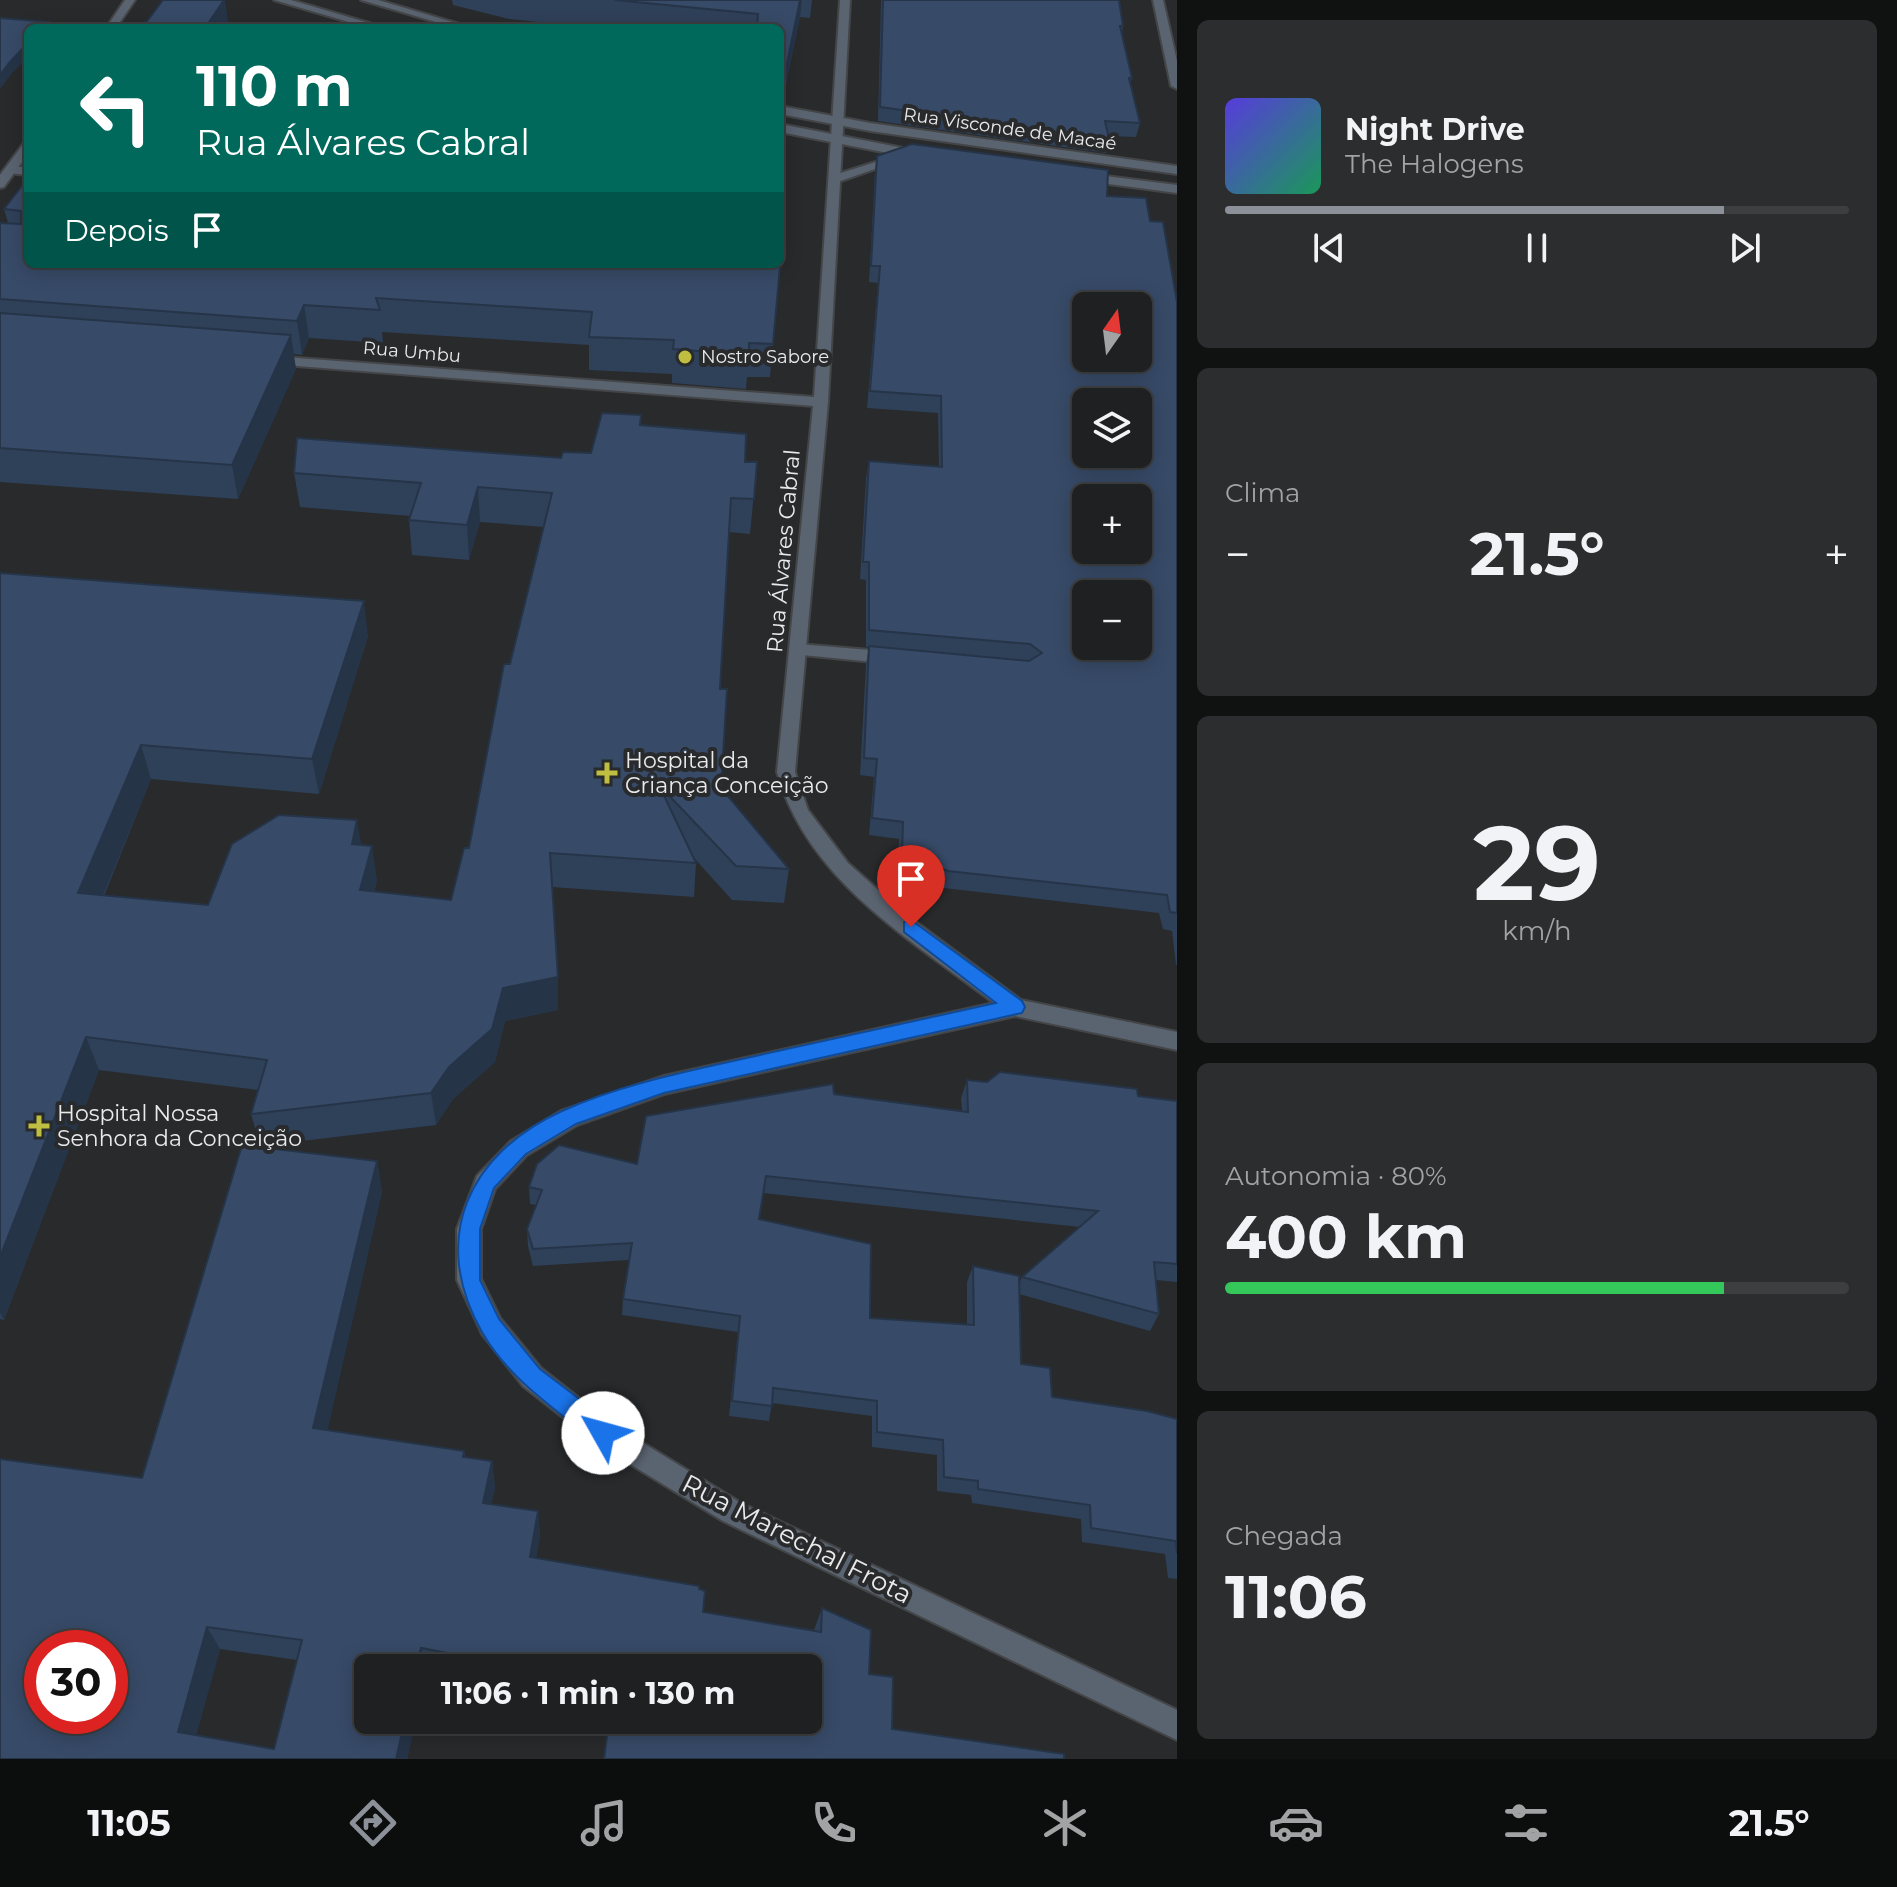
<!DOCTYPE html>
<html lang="pt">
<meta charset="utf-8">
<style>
:root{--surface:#1e2021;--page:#2b2d2e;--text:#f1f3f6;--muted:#a1a3a5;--line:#3c3e3f;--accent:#8c9099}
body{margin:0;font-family:Montserrat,sans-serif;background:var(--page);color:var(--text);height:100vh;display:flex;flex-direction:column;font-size:30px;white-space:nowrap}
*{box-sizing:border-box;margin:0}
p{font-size:26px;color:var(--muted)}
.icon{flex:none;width:44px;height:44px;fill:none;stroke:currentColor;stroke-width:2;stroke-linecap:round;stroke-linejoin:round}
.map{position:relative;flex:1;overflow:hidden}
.details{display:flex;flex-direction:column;gap:20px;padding:20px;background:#101212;width:720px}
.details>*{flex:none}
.hud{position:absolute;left:24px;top:24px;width:760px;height:244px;border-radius:12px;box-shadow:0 4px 20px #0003,0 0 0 2px var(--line);background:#00695c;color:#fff;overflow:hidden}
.needle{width:52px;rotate:14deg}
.fabs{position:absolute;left:1072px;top:292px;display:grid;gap:16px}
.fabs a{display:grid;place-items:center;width:80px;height:80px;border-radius:12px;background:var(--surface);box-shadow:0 4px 20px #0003,0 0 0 2px var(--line);font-size:40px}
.speed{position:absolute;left:24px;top:1630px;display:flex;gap:16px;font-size:40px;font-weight:700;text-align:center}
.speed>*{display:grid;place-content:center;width:104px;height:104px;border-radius:50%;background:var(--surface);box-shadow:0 4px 20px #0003,0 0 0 2px var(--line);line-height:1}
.speed .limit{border:12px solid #d22;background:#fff;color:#111}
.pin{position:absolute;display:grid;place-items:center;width:68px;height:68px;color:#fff;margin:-82px -34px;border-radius:50% 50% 50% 0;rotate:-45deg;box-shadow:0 0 8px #0007}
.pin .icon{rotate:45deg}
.me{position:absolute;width:88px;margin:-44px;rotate:308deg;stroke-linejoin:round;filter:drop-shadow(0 0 6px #0008)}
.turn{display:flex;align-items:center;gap:28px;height:168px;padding:0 40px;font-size:36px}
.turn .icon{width:104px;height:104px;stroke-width:2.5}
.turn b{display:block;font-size:56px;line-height:68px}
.then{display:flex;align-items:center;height:76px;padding:0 40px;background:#0003;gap:16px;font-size:30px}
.big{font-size:60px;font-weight:700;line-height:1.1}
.details .card{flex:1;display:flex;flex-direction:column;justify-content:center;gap:12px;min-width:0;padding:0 28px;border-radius:12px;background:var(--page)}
.details .dial{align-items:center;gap:0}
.dial b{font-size:104px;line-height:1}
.song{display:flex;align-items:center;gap:24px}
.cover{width:96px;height:96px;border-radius:12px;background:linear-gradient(135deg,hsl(250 70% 55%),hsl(150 70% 35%))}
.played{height:8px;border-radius:4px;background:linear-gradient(90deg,var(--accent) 80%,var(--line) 80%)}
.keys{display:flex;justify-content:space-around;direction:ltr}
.heat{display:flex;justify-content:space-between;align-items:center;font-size:44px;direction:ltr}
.charge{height:12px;border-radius:6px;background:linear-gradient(90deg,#34c759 80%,var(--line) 0)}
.trip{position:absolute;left:354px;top:1654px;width:468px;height:80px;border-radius:12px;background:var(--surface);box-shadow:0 4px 20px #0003,0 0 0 2px var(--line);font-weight:700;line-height:80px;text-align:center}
.tab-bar{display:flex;height:128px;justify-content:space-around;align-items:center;background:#0c0d0d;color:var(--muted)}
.tab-bar .icon{width:56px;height:56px}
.tab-bar .selected{color:var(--accent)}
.tab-bar b{font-size:36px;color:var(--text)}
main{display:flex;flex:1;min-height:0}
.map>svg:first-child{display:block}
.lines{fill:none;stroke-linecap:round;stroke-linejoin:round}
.service-casing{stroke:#434547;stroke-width:4}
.minor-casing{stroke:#434547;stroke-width:4}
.tertiary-casing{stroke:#434547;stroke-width:4}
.service{fill:#5a6370;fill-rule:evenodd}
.minor{fill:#5a6370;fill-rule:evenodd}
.tertiary{fill:#5a6370;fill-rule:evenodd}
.wall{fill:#2f4059;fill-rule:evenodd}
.shaded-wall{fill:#263448}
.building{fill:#374a67;stroke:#263448;stroke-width:2;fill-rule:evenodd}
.route{fill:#1a73e8;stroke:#114b97;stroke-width:2}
.poi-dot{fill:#bfbe41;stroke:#282a2c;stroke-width:3}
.labels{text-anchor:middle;stroke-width:8;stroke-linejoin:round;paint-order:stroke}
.far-street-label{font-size:18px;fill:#e9eaeb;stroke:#282a2c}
.far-poi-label{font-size:18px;fill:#e9eaeb;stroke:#282a2c;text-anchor:start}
.street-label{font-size:22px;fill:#e9eaeb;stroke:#282a2c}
.poi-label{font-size:22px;fill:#e9eaeb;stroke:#282a2c;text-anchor:start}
.near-street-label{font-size:26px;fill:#e9eaeb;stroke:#282a2c}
</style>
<main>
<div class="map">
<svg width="1177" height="1759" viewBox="0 0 1177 1759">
<rect width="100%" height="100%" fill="#282a2c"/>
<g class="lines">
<defs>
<path id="service" d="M798 644 894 652 903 658 894 664 792 654 789 650 792 646Z"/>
<path id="minor" d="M840 0H850L828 402 795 772 808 810 848 863 904 913 1021 1000 1177 1032V1050L1015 1016 664 1094 577 1125 527 1155 495 1189 481 1229V1279L500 1318 541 1368 612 1424 741 1503 1177 1710V1740L723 1521 594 1442 523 1386 482 1334 457 1280V1229L477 1176 511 1141 561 1111 664 1076 994 1003C910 939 807 880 777 772L813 406 271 364 264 360 271 356 814 397Z
M1153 0H1163L1177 61V89L1171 86Z
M7 167H28V175L7 173Z"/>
<path id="tertiary" d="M125 0H135L116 28H106Z
M274 0H291L386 28H369Z
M361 0H378L473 28H456Z
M780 106 870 123 1177 166V174L870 131 780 114Z
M780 124 919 151 925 155 919 159 909 157 835 183 831 182V176L898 155 780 132Z
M28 142V154L4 187 0 188V175L24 143Z
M1082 173 1177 185V193L1078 180V174Z"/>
</defs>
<use href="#service" class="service-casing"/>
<use href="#minor" class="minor-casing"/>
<use href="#tertiary" class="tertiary-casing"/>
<use href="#service" class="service"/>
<use href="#minor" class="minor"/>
<use href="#tertiary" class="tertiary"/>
</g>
<path class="wall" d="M452 0H812L810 18 800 17 782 103 781 104 780 110 785 111 780 175V28H599L509 19 453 5Z
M881 0H1119L1123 26 1122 33 1132 78 1130 85 1140 123 1136 137 1108 136 1109 139 1106 153 878 121Z
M877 156 1107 196 1150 221 1177 302V965H1176L1172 931 1163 929 1159 913 944 888 898 871 899 839 869 835 874 777 860 775 866 664 869 647H866V580L860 579 866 478 869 461 939 467 938 413 867 408 878 283 869 282 875 172Z
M28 178V264H780L770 377H747L746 389 672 383V374L589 370V345L382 332 383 343 309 338 302 355 293 354 296 369 238 499 0 482V223H8L4 209Z
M641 425 745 462H757L750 534 729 532 720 689 721 788 789 869 784 903 732 900 695 859 696 863 694 897 552 887 558 977V1010L505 1021 495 1062 453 1099 436 1125 260 1146 251 1114 258 1090 99 1070 4 1320 0 1319V573L368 636 319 794 151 779 104 896 208 905 361 845 377 880 374 892 451 900 469 848 510 664 544 527 480 522 469 560 412 555 409 520 410 516 300 507 294 473 561 458 591 453Z
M967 1080 1177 1101V1282L1156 1280 1159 1314 1150 1331 1019 1294 1021 1364 1052 1397 1177 1419V1579L1168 1578 1165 1554 1082 1542 1081 1519 972 1503 971 1495 937 1491V1455L872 1447V1416L772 1403 769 1421 729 1416 738 1332 622 1315 623 1299 629 1260 533 1266 528 1246 527 1229 536 1205 530 1204 529 1187 637 1164 834 1094 962 1111 961 1098ZM763 1193 1080 1227 1022 1277 1019 1284 973 1266 967 1282V1325L870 1318 759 1219Z
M242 1145 377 1161 382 1192 327 1430 464 1451 465 1457 492 1461 495 1488 491 1504 538 1511 540 1536 536 1558 699 1586V1589L705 1591 703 1612 814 1630 822 1608 871 1630 869 1674 893 1677 892 1729 1064 1754V1759H604L608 1729 562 1720H808V1668H368V1720H416L407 1759H0V1459L142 1478ZM42 1648H110V1716H42ZM220 1649 297 1660 274 1749 196 1735Z"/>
<path class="shaded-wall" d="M224 0H225L229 28H205Z
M800 0H802L800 17 780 112V75Z
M28 43V57L13 72 0 89V75L10 62Z
M304 305 309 338 302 355 297 321Z
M291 335 296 369 238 499 232 465Z
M478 487 480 522 469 560 467 525Z
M364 601 368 636 319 794 312 759Z
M141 745 151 779 90 927 78 893Z
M357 820 363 854 352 844Z
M372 846 377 880 366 924 360 890Z
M558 977V1010L505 1021 495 1062 453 1099 436 1125 431 1093 503 988Z
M86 1037 99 1070 4 1320 0 1313V1257Z
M377 1161 382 1192 322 1455 313 1428Z
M492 1461 495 1488 486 1528 483 1503Z
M538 1511 540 1536 532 1581 530 1557Z
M207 1627 220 1649 192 1751 178 1732Z
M421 1648 426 1668H416Z
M405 1720H416L407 1759H396Z"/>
<path class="building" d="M163 0H224L205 28H142Z
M615 0H800L785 73 780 75V28H757L758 14Z
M883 0H1119L1123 26H1120L1132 78H1129L1140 123 1105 121 1109 139 880 107Z
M0 18 49 22 43 28H28V43L10 62 0 75Z
M780 77 782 86 780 98Z
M780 110 785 111 783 144H780Z
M912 144 1108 170 1107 196 1146 198 1150 221 1163 222 1177 302V913L1170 912 1167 895 948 871 902 854 903 822 872 818 877 759 864 758 869 646 1029 661 1042 653 1030 644 869 630V562H863L869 461 942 467 941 396 870 391 880 266H871L877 156ZM1086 306H1138V358H1086ZM1086 402H1138V454H1086ZM1086 498H1138V550H1086ZM1086 594H1138V646H1086Z
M28 178V264H780V244H782L773 344 749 343V355L673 349 674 340 589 337 592 312 376 298 380 310 304 305 297 321 0 299V223L21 224V211L4 209Z
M0 313 291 335 232 465 0 448Z
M602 413 641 415 640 425 746 434 745 462H757L754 499 731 498 720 689H727L721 788 789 869 736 866 659 785 696 863 550 853 558 977 503 988 492 1029 449 1067 431 1093 251 1114 267 1060 86 1037 0 1257V573L364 601 312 759 141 745 78 893 208 905 232 844 279 815 357 820 352 844 372 846 360 890 451 900 464 848H469L504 664H510L552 493 478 487 467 525 409 520 421 483 294 473 297 438 561 458 563 452 591 453Z
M1000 1072 1137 1089 1138 1096 1177 1101V1264L1154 1262 1159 1314 1022 1277 1098 1211 766 1176 759 1219 871 1244 870 1318 974 1325 973 1266 1019 1276 1021 1364 1050 1368 1052 1397 1147 1411 1177 1419V1553L1176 1541 1091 1528 1090 1505 978 1489V1481L944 1477 943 1440 877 1432V1401L773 1388 772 1406 732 1401 740 1316 623 1299 632 1243 533 1249 527 1229 542 1190 529 1187 537 1164 559 1145 637 1164 646 1116 833 1084 834 1094 968 1112 967 1080 987 1082Z
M242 1145 377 1161 313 1428 464 1451 463 1457 492 1461 483 1503 538 1511 530 1557 699 1586V1589L705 1591 703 1612 821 1632 822 1608 871 1630 869 1674 893 1677 892 1729 1064 1754V1759H604L609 1720H808V1668H520V1667L421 1648 416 1668H368V1720H405L396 1759H0V1459L142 1478ZM207 1627 302 1640 274 1749 178 1732ZM42 1648H110V1716H42Z"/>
<path class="route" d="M911 920 1022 1001 1025 1007 1022 1013 664 1093 576 1124 526 1154 494 1188 480 1229V1280L499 1319 540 1369 612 1424 615 1433 612 1441 603 1444 595 1441C555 1409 508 1378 482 1332 429 1239 468 1154 562 1111 624 1083 694 1070 760 1055 838 1038 917 1021 996 1003L904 932V922Z"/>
<g class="poi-dot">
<circle cx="685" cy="357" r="8"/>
<path d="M603 761h8v8h8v8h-8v8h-8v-8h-8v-8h8z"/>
<path d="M35 1114h8v8h8v8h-8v8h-8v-8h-8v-8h8z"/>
</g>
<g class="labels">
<g class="far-street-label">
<text transform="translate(1010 129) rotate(8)" y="6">Rua Visconde de Macaé</text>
<text transform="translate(412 352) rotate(5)" y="6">Rua Umbu</text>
</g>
<g class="far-poi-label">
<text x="701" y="363">Nostro Sabore</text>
</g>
<g class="street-label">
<text transform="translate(783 551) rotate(-85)" y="8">Rua Álvares Cabral</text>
</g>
<g class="poi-label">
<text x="625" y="768">Hospital da<tspan x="625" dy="25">Criança Conceição</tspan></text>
<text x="57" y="1121">Hospital Nossa<tspan x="57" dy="25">Senhora da Conceição</tspan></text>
</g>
<g class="near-street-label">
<text transform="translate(797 1539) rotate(27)" y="9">Rua Marechal Frota</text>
</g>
</g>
</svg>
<div class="fabs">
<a><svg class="needle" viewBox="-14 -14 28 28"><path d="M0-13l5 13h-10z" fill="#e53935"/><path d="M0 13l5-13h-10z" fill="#a1a3a5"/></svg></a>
<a><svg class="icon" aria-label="layers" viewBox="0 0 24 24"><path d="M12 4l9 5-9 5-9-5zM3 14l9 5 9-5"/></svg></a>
<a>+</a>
<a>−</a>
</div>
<div class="speed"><div class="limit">30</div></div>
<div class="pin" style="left:911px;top:927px;background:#d93025"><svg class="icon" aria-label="arrive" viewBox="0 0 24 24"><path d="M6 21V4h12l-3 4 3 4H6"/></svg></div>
<svg class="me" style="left:603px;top:1433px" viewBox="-20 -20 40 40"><circle r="19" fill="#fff"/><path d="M0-13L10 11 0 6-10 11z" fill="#1a73e8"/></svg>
<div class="trip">11:06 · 1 min · 130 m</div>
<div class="hud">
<div class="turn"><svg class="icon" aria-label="left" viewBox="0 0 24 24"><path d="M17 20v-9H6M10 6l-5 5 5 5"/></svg><div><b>110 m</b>Rua Álvares Cabral</div></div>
<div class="then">Depois<svg class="icon" aria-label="arrive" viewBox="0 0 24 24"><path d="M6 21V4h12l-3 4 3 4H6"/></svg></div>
</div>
</div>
<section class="details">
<div class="card">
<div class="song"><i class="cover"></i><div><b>Night Drive</b><p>The Halogens</p></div></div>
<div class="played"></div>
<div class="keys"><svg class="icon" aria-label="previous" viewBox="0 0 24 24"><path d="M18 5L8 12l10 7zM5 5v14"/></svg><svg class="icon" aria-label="pause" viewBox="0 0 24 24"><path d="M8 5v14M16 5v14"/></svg><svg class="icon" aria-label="next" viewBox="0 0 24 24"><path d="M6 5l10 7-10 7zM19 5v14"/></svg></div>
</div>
<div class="card"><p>Clima</p>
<div class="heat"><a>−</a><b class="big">21.5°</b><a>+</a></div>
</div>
<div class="card dial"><b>29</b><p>km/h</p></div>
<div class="card"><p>Autonomia · 80%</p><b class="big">400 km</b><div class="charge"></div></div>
<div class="card"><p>Chegada</p><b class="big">11:06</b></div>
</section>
</main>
<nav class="tab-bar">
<b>11:05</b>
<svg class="icon selected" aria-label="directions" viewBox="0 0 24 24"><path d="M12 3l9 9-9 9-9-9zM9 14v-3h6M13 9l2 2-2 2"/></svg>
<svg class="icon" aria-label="music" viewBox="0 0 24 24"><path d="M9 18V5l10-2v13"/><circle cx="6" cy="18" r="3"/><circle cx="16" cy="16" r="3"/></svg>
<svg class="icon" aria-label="phone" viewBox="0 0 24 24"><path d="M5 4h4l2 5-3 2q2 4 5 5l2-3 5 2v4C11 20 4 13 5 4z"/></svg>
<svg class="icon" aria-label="climate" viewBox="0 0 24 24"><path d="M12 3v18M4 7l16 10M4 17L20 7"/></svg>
<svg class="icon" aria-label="car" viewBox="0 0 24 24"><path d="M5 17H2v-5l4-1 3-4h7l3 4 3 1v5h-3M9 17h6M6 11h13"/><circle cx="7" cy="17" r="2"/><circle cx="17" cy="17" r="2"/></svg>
<svg class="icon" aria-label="filters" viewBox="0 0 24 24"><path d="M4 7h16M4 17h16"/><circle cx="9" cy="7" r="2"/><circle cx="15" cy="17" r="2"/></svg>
<b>21.5°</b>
</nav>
